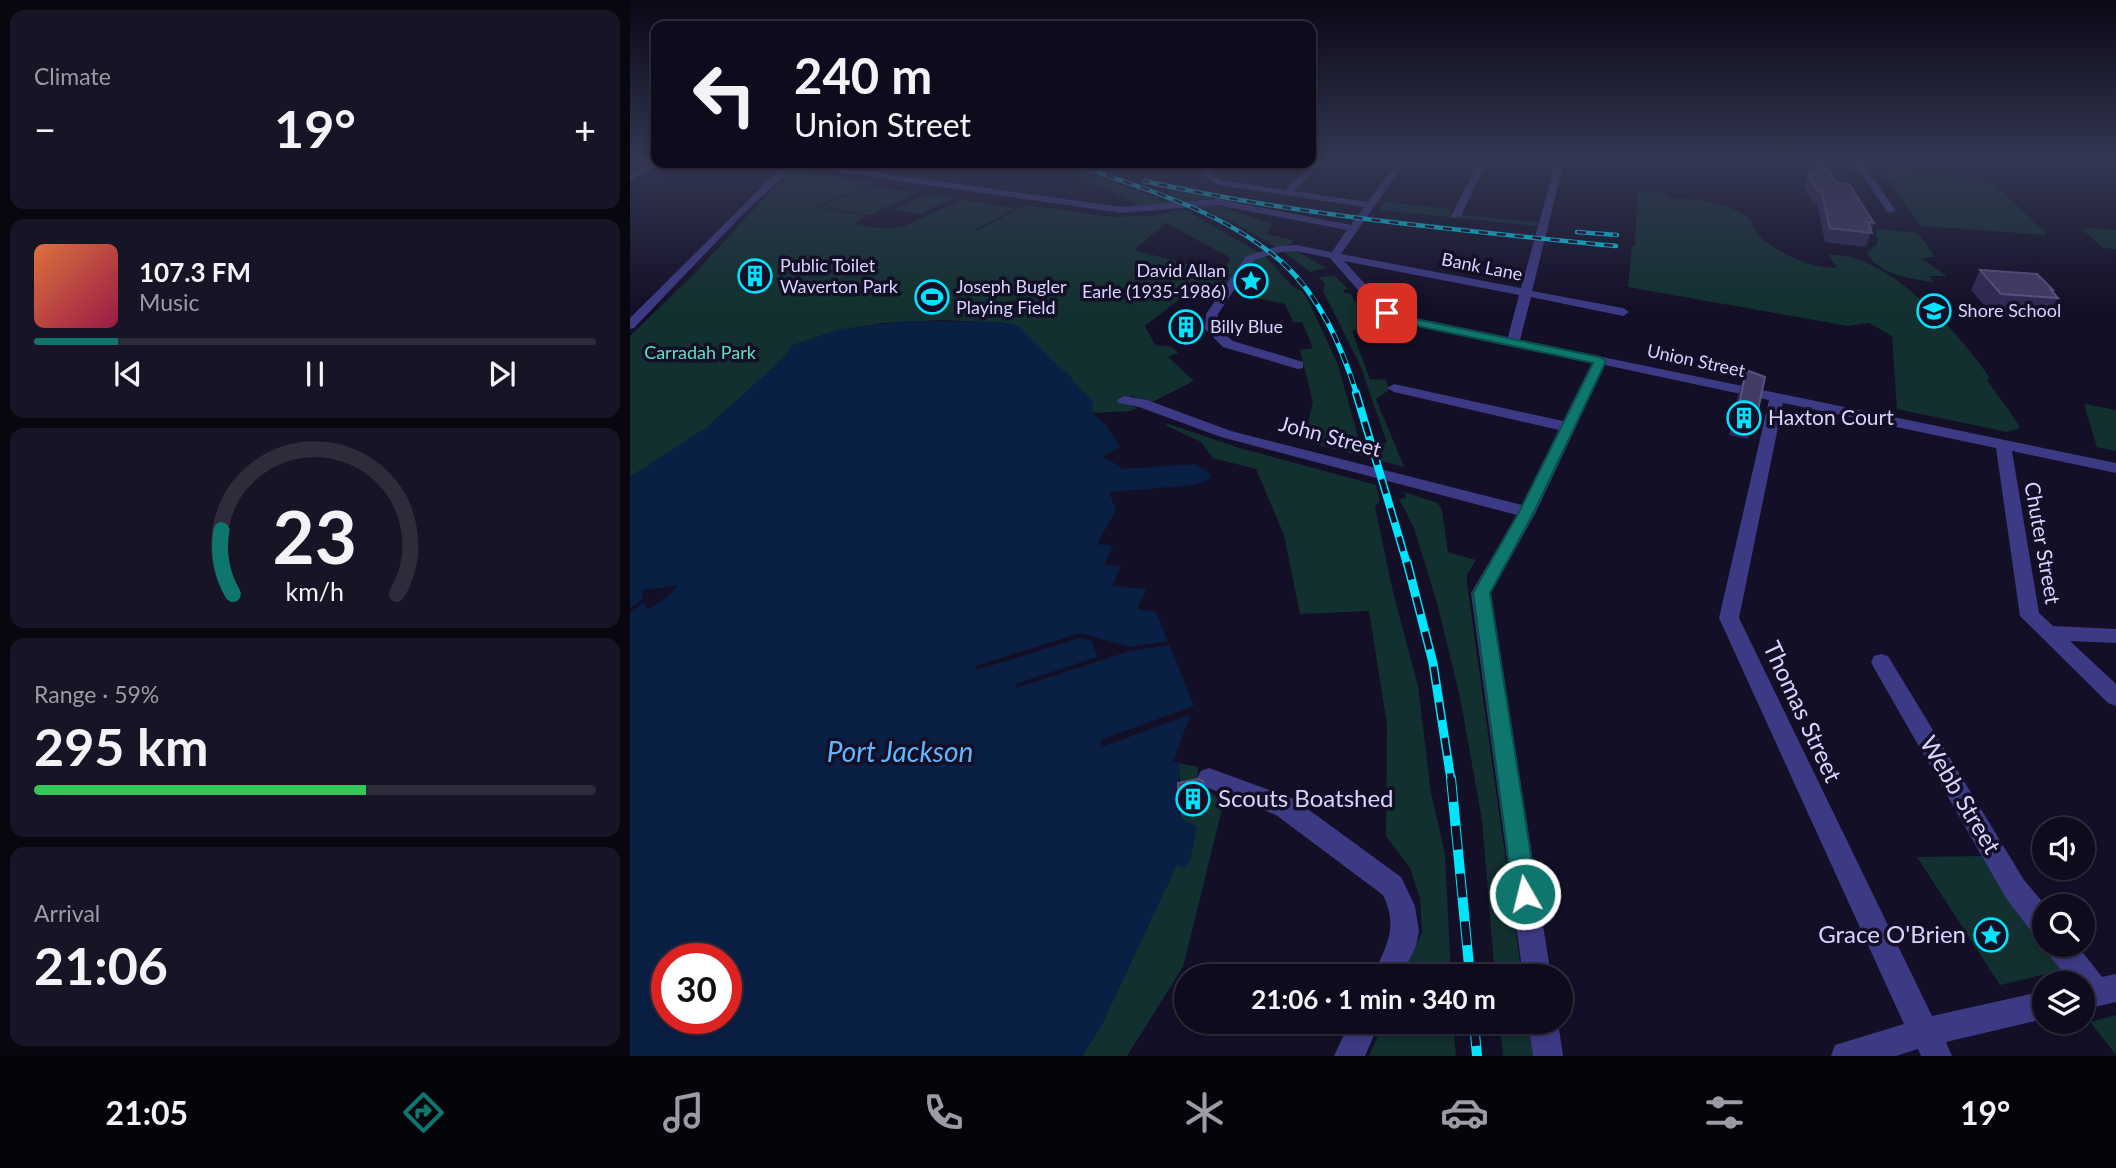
<!DOCTYPE html>
<meta charset="utf-8">
<style>
:root{--surface:#0e0b1c;--page:#171425;--text:#f1f3f6;--muted:#9b9ba3;--line:#2e2b3b;--accent:#0f766e}
body{margin:0;font-family:Lato,sans-serif;background:var(--page);color:var(--text);height:100vh;display:flex;flex-direction:column;font-size:26px;white-space:nowrap}
*{box-sizing:border-box;margin:0}
p{font-size:23px;color:var(--muted)}
.icon{flex:none;width:38px;height:38px;fill:none;stroke:currentColor;stroke-width:2;stroke-linecap:round;stroke-linejoin:round}
.map{position:relative;flex:1;overflow:hidden}
.panel{display:flex;flex-direction:column;gap:10px;padding:10px;background:#08060f;width:630px}
.panel>*{flex:none}
.guide{position:absolute;left:21px;top:21px;width:665px;height:147px;border-radius:14px;box-shadow:0 4px 10px #0003,0 0 0 2px var(--line);background:#0e0b1c;color:var(--text);overflow:hidden}
.fabs{position:absolute;left:1402px;top:817px;display:grid;gap:14px}
.fabs a{display:grid;place-items:center;width:63px;height:63px;border-radius:50%;background:var(--surface);box-shadow:0 4px 10px #0003,0 0 0 2px var(--line);font-size:35px}
.speed{position:absolute;left:21px;top:943px;display:flex;gap:14px;font-size:35px;font-weight:700;text-align:center}
.speed>*{display:grid;place-content:center;width:91px;height:91px;border-radius:50%;background:var(--surface);box-shadow:0 4px 10px #0003,0 0 0 2px var(--line);line-height:1}
.speed .limit{border:10px solid #d22;background:#fff;color:#111}
.pin{position:absolute;display:grid;place-items:center;width:60px;height:60px;color:#fff;margin:-30px;border-radius:14px;box-shadow:0 4px 10px #0006}
.me{position:absolute;width:77px;margin:-38px;rotate:352deg;stroke-linejoin:round;filter:drop-shadow(0 0 5px #0008)}
.turn{display:flex;align-items:center;gap:24px;height:147px;padding:0 28px;font-size:32px}
.turn .icon{width:91px;height:91px;stroke-width:2.5}
.turn b{display:block;font-size:49px;line-height:60px}
.big{font-size:52px;font-weight:700;line-height:1.1}
.panel .card{flex:1;display:flex;flex-direction:column;justify-content:center;gap:10px;min-width:0;padding:0 24px;border-radius:14px;background:var(--page)}
.panel .dial{align-items:center;gap:0}
.dial svg{height:182px;overflow:visible;fill:none;stroke:var(--line);stroke-width:7;stroke-linecap:round;text-anchor:middle}
.dial text{fill:var(--text);stroke:none}
.song{display:flex;align-items:center;gap:21px}
.cover{width:84px;height:84px;border-radius:10px;background:linear-gradient(135deg,hsl(20 70% 55%),hsl(340 70% 35%))}
.played{height:7px;border-radius:4px;background:linear-gradient(90deg,var(--accent) 15%,var(--line) 15%)}
.keys{display:flex;justify-content:space-around;direction:ltr}
.heat{display:flex;justify-content:space-between;align-items:center;font-size:38px;direction:ltr}
.charge{height:10px;border-radius:5px;background:linear-gradient(90deg,#34c759 59%,var(--line) 0)}
.trip{position:absolute;left:544px;top:964px;width:399px;height:70px;border-radius:35px;background:var(--surface);box-shadow:0 4px 10px #0003,0 0 0 2px var(--line);font-weight:700;line-height:70px;text-align:center}
.tabs{display:flex;height:112px;justify-content:space-around;align-items:center;background:#06040b;color:var(--muted)}
.tabs .icon{width:49px;height:49px}
.tabs .on{color:var(--accent)}
.tabs b{font-size:32px;color:var(--text)}
main{display:flex;flex:1;min-height:0}
.map>svg:first-child{display:block}
.green{fill:#12302f;fill-rule:evenodd}
.water{fill:#0a1f44;fill-rule:evenodd}
.pier{fill:#130f26}
.lines{fill:none;stroke-linecap:round;stroke-linejoin:round}
.minor{fill:#3d3a85;fill-rule:evenodd}
.rail-far4-casing{stroke:#00e5ff;stroke-width:4.5}
.rail-far3-casing{stroke:#00e5ff;stroke-width:5}
.rail-far2-casing{stroke:#00e5ff;stroke-width:8}
.rail-far1-casing{stroke:#00e5ff;stroke-width:9}
.rail-casing{stroke:#00e5ff;stroke-width:10}
.rail-far4{stroke:#130f26;stroke-width:2.5;stroke-dasharray:9;stroke-linecap:butt}
.rail-far3{stroke:#130f26;stroke-width:3.5;stroke-dasharray:11;stroke-linecap:butt}
.rail-far2{stroke:#130f26;stroke-width:5;stroke-dasharray:15;stroke-linecap:butt}
.rail-far1{stroke:#130f26;stroke-width:6;stroke-dasharray:18;stroke-linecap:butt}
.rail{stroke:#130f26;stroke-width:8;stroke-dasharray:24;stroke-linecap:butt}
.wall{fill:#312854}
.building{fill:#433a66;stroke:#5a527e;stroke-width:2}
.route{fill:#0f766e;stroke:#0a4d48;stroke-width:2}
.labels{text-anchor:middle;stroke-width:7;stroke-linejoin:round;paint-order:stroke}
.far-poi-label{font-size:18px;fill:#d9d4ff;stroke:#130f26;text-anchor:start}
.far-street-label{font-size:18px;fill:#d9d4ff;stroke:#130f26}
.far-park-label{font-size:18px;fill:#5fe0c0;stroke:#130f26}
.poi-label{font-size:21px;fill:#d9d4ff;stroke:#130f26;text-anchor:start}
.street-label{font-size:21px;fill:#d9d4ff;stroke:#130f26}
.near-street-label{font-size:24px;fill:#d9d4ff;stroke:#130f26}
.near-poi-label{font-size:24px;fill:#d9d4ff;stroke:#130f26;text-anchor:start}
.near-water-label{font-size:28px;font-style:italic;fill:#62b6ff;stroke:#130f26}
</style>
<main>
<section class="panel">
<div class="card"><p>Climate</p>
<div class="heat"><a>−</a><b class="big">19°</b><a>+</a></div>
</div>
<div class="card">
<div class="song"><i class="cover"></i><div><b>107.3 FM</b><p>Music</p></div></div>
<div class="played"></div>
<div class="keys"><svg class="icon" aria-label="previous" viewBox="0 0 24 24"><path d="M18 5L8 12l10 7zM5 5v14"/></svg><svg class="icon" aria-label="pause" viewBox="0 0 24 24"><path d="M8 5v14M16 5v14"/></svg><svg class="icon" aria-label="next" viewBox="0 0 24 24"><path d="M6 5l10 7-10 7zM19 5v14"/></svg></div>
</div>
<div class="card dial"><svg viewBox="0 0 100 80">
<path d="M14 69A42 42 0 1 1 86 69"/>
<path d="M14 69A42 42 0 0 1 9 41" stroke="#0f766e"/>
<text x="50" y="56" font-size="32" font-weight="700">23</text>
<text x="50" y="72" font-size="11">km/h</text>
</svg></div>
<div class="card"><p>Range · 59%</p><b class="big">295 km</b><div class="charge"></div></div>
<div class="card"><p>Arrival</p><b class="big">21:06</b></div>
</section>
<div class="map">
<svg width="1486" height="1056" viewBox="0 0 1486 1056">
<rect width="100%" height="100%" fill="#130f26"/>
<path class="green" d="M424 163H432L535 201 547 198 537 192 543 190 584 198 512 207Z
M1251 169 1325 173 1361 181 1418 235 1291 226Z
M172 171 246 182 186 207 236 216 225 224 258 229 277 225 331 200 386 208 346 229 349 230 395 205 482 217 522 216 555 210 628 252 614 258 590 294 563 289 515 326 525 345 542 347 548 353 538 357 564 381 520 403 502 396 490 401 507 408 501 411 462 413 442 379 384 324 314 320 252 323 202 332 161 346 158 353 134 376 76 428 0 477V336L65 273 159 172ZM536 223 601 258 590 276 558 269 561 265 504 250Z
M239 186 287 193 240 215 190 207Z
M1017 190 1039 195 1040 199C1064 198 1093 202 1115 215 1121 219 1123 227 1127 233 1144 252 1182 269 1207 268L1198 255C1255 250 1331 335 1360 378L1357 380C1368 397 1380 409 1390 428L1377 432 1267 409 1262 336 1239 323 1218 326 998 287 1002 246H1005L1007 192Z
M296 194 323 198 291 214 263 210Z
M755 202 822 209 820 214 918 223 916 227 749 210Z
M577 205 592 207 643 224 636 234 663 240 661 244 648 248 605 223 567 206Z
M1459 228 1486 230V249L1473 248 1453 230Z
M1246 229 1288 233 1305 257 1291 258 1317 276H1299L1304 282C1284 280 1244 273 1237 252L1248 243Z
M646 251H666L696 268 680 272 654 252 635 256 662 286 672 291 679 302 708 365 728 437 735 445 757 443 730 365 693 291 695 284 689 277 705 276 718 289 714 290V293H720L735 317 730 320 747 324 722 331 740 379 756 380 759 390 746 399 774 467 673 441 683 403 670 350 683 348 672 322H663L655 304 612 295 615 287 613 275 624 259Z
M1454 404 1486 410V451L1467 447Z
M539 424 606 447 746 485 750 501 745 507 763 592 788 686 801 793 815 854 821 976H773L792 932 790 898 780 868 756 836 757 725 739 611 670 614 654 535 626 469 583 458 571 442 535 425Z
M774 492 808 503 812 511 818 552 846 560 837 575V583L892 976H865L852 820 830 697 807 603 784 528 769 499 776 498Z
M549 763 568 767 567 785 594 801 553 967 497 1056H452L471 1026 547 864 554 868Z
M1356 856 1414 939V945H1419L1437 969 1370 985 1287 857Z
M1486 1015V1055L1460 1022Z
M754 1022H823L826 1056H739Z
M869 1022H898L903 1056H873Z"/>
<path class="water" d="M276 321 369 322 384 324 390 327 463 401 462 413 476 425 490 447 472 457 490 466 491 469 566 464 581 474 578 480 565 485 479 492 486 510 467 544 483 546 474 565 491 566 482 586 516 589 507 609 526 612 564 706 543 761 549 763V817L567 827 560 862 554 868 547 865 471 1026 452 1056H0V477L76 428 134 376 158 353 160 346 211 329ZM37 959H96V1018H37Z"/>
<path class="pier" d="M48 585 42 593 20 609H17L14 602 0 613V608L13 599 11 592 14 590Z
M450 633 500 647 538 641 540 645 500 651 386 688 385 684 467 657 462 641 450 638 347 670 345 666Z
M564 706 562 714 472 747 470 740Z"/>
<g class="lines">
<path class="minor" d="M26 161 33 163 0 181V174Z
M686 161H694L664 191 738 202 768 161H776L711 254 891 288 926 161H934L902 291 993 308 999 312 993 316 901 297 890 340 1486 463V473L1382 451 1409 613 1423 626 1486 629V643L1440 641 1486 684V706L1478 703 1390 616 1366 448 1153 403 1109 618 1302 1016 1414 991V1019L1316 1042 1322 1056H1291L1288 1049 1266 1056H1201L1205 1045 1274 1024 1089 618 1139 400 975 365 906 512 861 593 921 976H893L841 593 887 515 591 437 509 407 489 403 487 400 494 396 517 400 601 431 892 505 929 430 764 392 757 388 764 384 933 421 962 363 763 321 748 313 700 258 666 251 649 252 624 260 588 314 587 328 603 341 673 362V368L668 369 593 347 575 329 576 314 616 256 648 246 666 245 702 252 717 230 587 205 492 213 165 166 114 213 4 328 0 329V318L156 163H177L492 207 587 199 721 225 734 207 589 185 576 178 574 163H582L585 177 594 181 655 190ZM714 261 889 295 878 337 771 315 756 307Z
M849 161H857L831 216 822 218 821 216Z
M1134 161 1225 164 1223 161H1231L1266 211 1258 213 1228 169 1138 164Z
M1251 654 1258 656 1394 880 1416 906 1414 939 1404 935 1376 898 1244 668 1241 662 1244 656Z
M579 768 664 799 771 877 785 906 789 932 786 946 772 976H743C756 945 769 929 753 895L646 815 571 785 567 778 571 771Z
M1415 945H1447L1472 977 1486 974V1002L1452 1010V984H1442L1419 955Z
M720 1022H750L735 1056H704Z
M898 1022H928L933 1056H903Z"/>
<defs>
<path id="rail-far4" d="M442 164C514 188 596 212 654 264
M517 182 514 181C670 216 828 230 986 246
M947 232 987 235"/>
<path id="rail-far3" d="M652 262C691 298 711 345 727 395"/>
<path id="rail-far2" d="M726 393 777 564"/>
<path id="rail-far1" d="M777 562 803 663 821 780"/>
<path id="rail" d="M821 778 840 976
M844 1022 847 1056"/>
</defs>
<use href="#rail-far4" class="rail-far4-casing"/>
<use href="#rail-far3" class="rail-far3-casing"/>
<use href="#rail-far2" class="rail-far2-casing"/>
<use href="#rail-far1" class="rail-far1-casing"/>
<use href="#rail" class="rail-casing"/>
<use href="#rail-far4" class="rail-far4"/>
<use href="#rail-far3" class="rail-far3"/>
<use href="#rail-far2" class="rail-far2"/>
<use href="#rail-far1" class="rail-far1"/>
<use href="#rail" class="rail"/>
</g>
<path class="wall" d="M1182 161H1192L1206 183 1244 223 1236 247 1195 242 1187 204 1183 203 1174 187 1178 174H1180L1179 169Z
M1425 161H1486V168L1430 164Z
M1350 270 1423 290V292L1428 298 1417 318 1361 314 1341 290Z
M1116 370 1128 410 1118 439 1099 435 1107 399Z
M573 781 577 813 551 817 549 809Z"/>
<path class="building" d="M1184 161H1192L1206 183 1219 184 1244 223 1238 222 1242 233 1200 228 1191 190H1187L1178 174H1188Z
M1350 270 1407 274 1423 290H1421L1428 298 1371 294Z
M1116 370 1135 377 1128 410 1109 405Z
M568 779 573 781 575 805 549 809 548 783Z"/>
<linearGradient id="sky" x2="0" y2="1"><stop stop-color="#0a0815"/><stop offset="0.52" stop-color="#333752"/><stop offset="1" stop-color="#333752" stop-opacity="0"/></linearGradient>
<rect width="1486" height="308" fill="url(#sky)"/>
<path class="route" d="M757 310 785 319 970 357 976 361 904 512 860 593 907 894 903 902 895 906 886 902 883 894 843 593 889 512 963 363 778 324 753 316 751 313Z"/>
<defs>
<symbol id="building-ring" viewBox="-11 -11 22 22"><circle r="9.5" fill="#130f26" stroke="#00e5ff" stroke-width="1.5"/><path d="M-4-6H4V6H1V3H-1V6H-4ZM-2.5-4.3h1.7v1.8h-1.7ZM.8-4.3h1.7v1.8H.8ZM-2.5-1h1.7V.8h-1.7ZM.8-1h1.7V.8H.8Z" fill="#00e5ff"/></symbol>
<symbol id="sight-ring" viewBox="-11 -11 22 22"><circle r="9.5" fill="#130f26" stroke="#00e5ff" stroke-width="1.5"/><path d="M0-6L1.8-2.2L6-1.7L2.9 1.2L3.7 5.4L0 3.3L-3.7 5.4L-2.9 1.2L-6-1.7L-1.8-2.2Z" fill="#00e5ff"/></symbol>
<symbol id="stadium-ring" viewBox="-11 -11 22 22"><circle r="9.5" fill="#130f26" stroke="#00e5ff" stroke-width="1.5"/><path d="M0-5a6.5 5 0 1 0 0 10a6.5 5 0 1 0 0-10ZM-3.5-1.8h7v3.6h-7Z" fill="#00e5ff"/></symbol>
<symbol id="school-ring" viewBox="-11 -11 22 22"><circle r="9.5" fill="#130f26" stroke="#00e5ff" stroke-width="1.5"/><path d="M0-5L7-2L0 1L-7-2ZM-4 1L0 2.5L4 1V4Q0 6-4 4Z" fill="#00e5ff"/></symbol>
</defs>
<g fill-rule="evenodd">
<use href="#building-ring" x="106" y="257" width="38" height="38"/>
<use href="#sight-ring" x="602" y="262" width="38" height="38"/>
<use href="#stadium-ring" x="283" y="278" width="38" height="38"/>
<use href="#school-ring" x="1285" y="292" width="38" height="38"/>
<use href="#building-ring" x="537" y="308" width="38" height="38"/>
<use href="#building-ring" x="1095" y="399" width="38" height="38"/>
<use href="#building-ring" x="544" y="780" width="38" height="38"/>
<use href="#sight-ring" x="1342" y="916" width="38" height="38"/>
</g>
<g class="labels">
<g class="far-poi-label">
<text x="150" y="272">Public Toilet<tspan x="150" dy="21">Waverton Park</tspan></text>
<text x="596" y="277" text-anchor="end">David Allan<tspan x="596" dy="21">Earle (1935-1986)</tspan></text>
<text x="326" y="293">Joseph Bugler<tspan x="326" dy="21">Playing Field</tspan></text>
<text x="1328" y="317">Shore School</text>
<text x="580" y="333">Billy Blue</text>
</g>
<g class="far-street-label">
<text transform="translate(852 267) rotate(11)" y="6">Bank Lane</text>
<text transform="translate(1066 361) rotate(12)" y="6">Union Street</text>
</g>
<g class="far-park-label">
<text x="70" y="359">Carradah Park</text>
</g>
<g class="poi-label">
<text x="1138" y="425">Haxton Court</text>
</g>
<g class="street-label">
<text transform="translate(700 437) rotate(15)" y="7">John Street</text>
<text transform="translate(1412 543) rotate(80)" y="7">Chuter Street</text>
</g>
<g class="near-street-label">
<text transform="translate(1172 712) rotate(65)" y="8">Thomas Street</text>
<text transform="translate(1330 795) rotate(59)" y="8">Webb Street</text>
</g>
<g class="near-poi-label">
<text x="588" y="807">Scouts Boatshed</text>
<text x="1336" y="943" text-anchor="end">Grace O'Brien</text>
</g>
<g class="near-water-label">
<text x="270" y="762">Port Jackson</text>
</g>
</g>
</svg>
<div class="fabs">
<a><svg class="icon" aria-label="sound" viewBox="0 0 24 24"><path d="M4 9h4l5-4v14l-5-4H4zM17 9q2 3 0 6"/></svg></a>
<a><svg class="icon" aria-label="search" viewBox="0 0 24 24"><circle cx="10" cy="10" r="6"/><path d="M15 15l6 6"/></svg></a>
<a><svg class="icon" aria-label="layers" viewBox="0 0 24 24"><path d="M12 4l9 5-9 5-9-5zM3 14l9 5 9-5"/></svg></a>
</div>
<div class="speed"><div class="limit">30</div></div>
<div class="pin" style="left:757px;top:313px;background:#d93025"><svg class="icon" aria-label="arrive" viewBox="0 0 24 24"><path d="M6 21V4h12l-3 4 3 4H6"/></svg></div>
<svg class="me" style="left:895px;top:894px" viewBox="-20 -20 40 40"><circle r="17" fill="#0f766e" stroke="#fff" stroke-width="3"/><path d="M0-11L8 9 0 5-8 9z" fill="#fff"/></svg>
<div class="trip">21:06 · 1 min · 340 m</div>
<div class="guide">
<div class="turn"><svg class="icon" aria-label="left" viewBox="0 0 24 24"><path d="M17 20v-9H6M10 6l-5 5 5 5"/></svg><div><b>240 m</b>Union Street</div></div>
</div>
</div>
</main>
<nav class="tabs">
<b>21:05</b>
<svg class="icon on" aria-label="directions" viewBox="0 0 24 24"><path d="M12 3l9 9-9 9-9-9zM9 14v-3h6M13 9l2 2-2 2"/></svg>
<svg class="icon" aria-label="music" viewBox="0 0 24 24"><path d="M9 18V5l10-2v13"/><circle cx="6" cy="18" r="3"/><circle cx="16" cy="16" r="3"/></svg>
<svg class="icon" aria-label="phone" viewBox="0 0 24 24"><path d="M5 4h4l2 5-3 2q2 4 5 5l2-3 5 2v4C11 20 4 13 5 4z"/></svg>
<svg class="icon" aria-label="climate" viewBox="0 0 24 24"><path d="M12 3v18M4 7l16 10M4 17L20 7"/></svg>
<svg class="icon" aria-label="car" viewBox="0 0 24 24"><path d="M5 17H2v-5l4-1 3-4h7l3 4 3 1v5h-3M9 17h6M6 11h13"/><circle cx="7" cy="17" r="2"/><circle cx="17" cy="17" r="2"/></svg>
<svg class="icon" aria-label="filters" viewBox="0 0 24 24"><path d="M4 7h16M4 17h16"/><circle cx="9" cy="7" r="2"/><circle cx="15" cy="17" r="2"/></svg>
<b>19°</b>
</nav>
